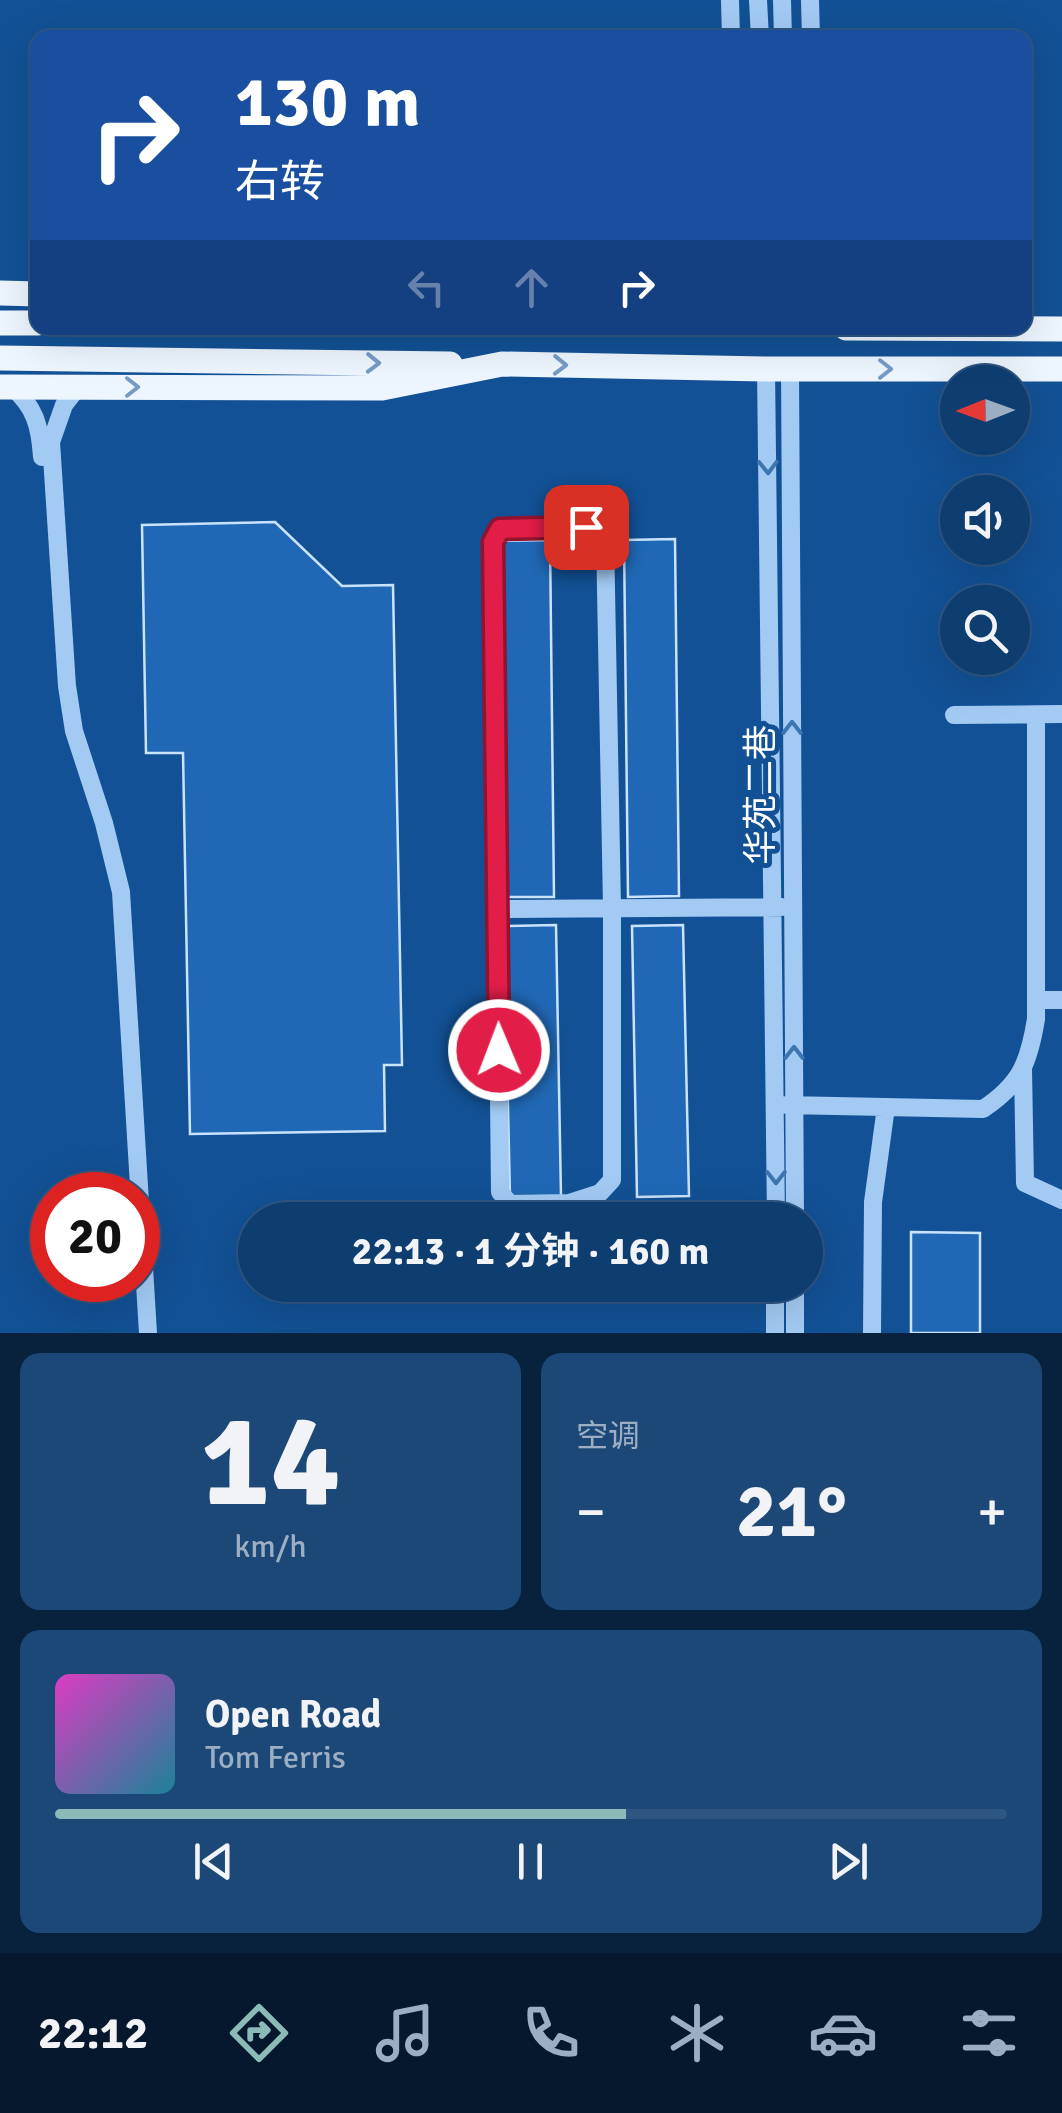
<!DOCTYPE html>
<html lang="zh">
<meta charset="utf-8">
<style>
:root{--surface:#0e3d70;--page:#1c4878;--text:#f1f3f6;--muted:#9baec3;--line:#2e5683;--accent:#8bbbb9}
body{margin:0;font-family:Signika,"Noto Sans SC",sans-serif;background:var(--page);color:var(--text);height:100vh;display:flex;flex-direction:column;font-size:38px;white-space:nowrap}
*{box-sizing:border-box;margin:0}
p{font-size:32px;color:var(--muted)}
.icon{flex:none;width:55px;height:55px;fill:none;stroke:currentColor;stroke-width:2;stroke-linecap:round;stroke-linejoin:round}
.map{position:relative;height:1333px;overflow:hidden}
.panel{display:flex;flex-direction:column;gap:20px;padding:20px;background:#08223e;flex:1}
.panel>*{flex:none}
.top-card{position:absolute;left:30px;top:30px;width:1002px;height:305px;border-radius:20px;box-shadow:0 10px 40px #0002,0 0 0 2px var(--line);background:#1a4fa0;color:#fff;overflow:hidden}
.needle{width:65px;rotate:269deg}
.fabs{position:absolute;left:940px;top:365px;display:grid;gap:20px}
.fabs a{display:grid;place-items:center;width:90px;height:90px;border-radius:50%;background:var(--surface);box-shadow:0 10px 40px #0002,0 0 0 2px var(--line);font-size:50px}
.speed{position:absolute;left:30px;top:1172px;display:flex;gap:20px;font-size:50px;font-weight:700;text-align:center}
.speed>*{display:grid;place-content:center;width:130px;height:130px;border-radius:50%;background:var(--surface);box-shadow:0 10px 40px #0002,0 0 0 2px var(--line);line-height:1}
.speed .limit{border:15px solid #d22;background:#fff;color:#111}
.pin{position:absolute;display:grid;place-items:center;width:85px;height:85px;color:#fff;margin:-42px;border-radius:20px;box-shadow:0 5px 15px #0006}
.me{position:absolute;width:110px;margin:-55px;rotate:359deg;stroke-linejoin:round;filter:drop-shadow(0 0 8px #0008)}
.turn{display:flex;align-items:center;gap:35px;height:210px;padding:0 40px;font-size:45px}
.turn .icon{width:130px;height:130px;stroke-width:2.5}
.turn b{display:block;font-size:70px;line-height:85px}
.lanes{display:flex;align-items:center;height:95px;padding:0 40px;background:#0003;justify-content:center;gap:50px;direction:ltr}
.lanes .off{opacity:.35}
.big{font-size:75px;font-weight:700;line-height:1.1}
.panel .widget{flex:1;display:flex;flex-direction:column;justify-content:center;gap:15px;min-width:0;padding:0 35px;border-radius:20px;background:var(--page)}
.panel .dial{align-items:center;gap:0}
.dial b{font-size:130px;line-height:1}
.song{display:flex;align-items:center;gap:30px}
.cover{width:120px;height:120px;border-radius:15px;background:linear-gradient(135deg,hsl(310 70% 55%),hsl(190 70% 35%))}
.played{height:10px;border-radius:5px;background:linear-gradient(90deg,var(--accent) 60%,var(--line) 60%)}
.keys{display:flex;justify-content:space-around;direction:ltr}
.heat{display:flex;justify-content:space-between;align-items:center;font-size:55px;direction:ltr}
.panel .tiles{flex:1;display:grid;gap:20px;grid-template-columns:1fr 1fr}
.widget:last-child{grid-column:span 2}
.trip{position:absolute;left:238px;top:1202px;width:585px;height:100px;border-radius:50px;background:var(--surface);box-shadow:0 10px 40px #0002,0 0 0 2px var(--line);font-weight:700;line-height:100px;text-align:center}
.menu{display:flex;height:160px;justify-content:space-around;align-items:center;background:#06182d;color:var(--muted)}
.menu .icon{width:70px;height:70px}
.menu .on{color:var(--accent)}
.menu b{font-size:45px;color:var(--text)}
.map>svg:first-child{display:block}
.building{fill:#2068b5;stroke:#c9e3fd;stroke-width:2.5}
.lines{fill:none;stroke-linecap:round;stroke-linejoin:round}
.minor{stroke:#a2caf3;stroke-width:18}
.major{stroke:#edf5ff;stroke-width:25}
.oneway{stroke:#759bc5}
.oneway2{stroke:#3d75b1}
.route-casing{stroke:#92132f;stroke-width:25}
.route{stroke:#e11d48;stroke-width:18}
.labels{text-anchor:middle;stroke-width:10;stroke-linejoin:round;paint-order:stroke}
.street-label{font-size:35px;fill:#fff;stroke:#125195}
</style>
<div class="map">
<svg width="1062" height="1333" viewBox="0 0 1062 1333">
<rect width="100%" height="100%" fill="#125195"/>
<path class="building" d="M275 522 342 586 393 585 402 1065H384L385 1131 190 1134 183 753H146L142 525Z
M675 539 679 896 628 897 624 540Z
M550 540 554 897H503L499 541Z
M556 925 561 1196 510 1197 504 926Z
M683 925 689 1196 637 1197 632 926Z
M911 1232 980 1233V1333H911Z"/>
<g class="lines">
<path class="minor" d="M730 0 731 38
M758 0 760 38
M782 0 783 38
M810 0 811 38
M766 369 776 1220
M790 369 795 1220
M12 387C35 407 40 426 42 457
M78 387 64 405 51 442 67 686 74 731 104 823 121 892 148 1333
M585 527 605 536 612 907V1180L600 1193 569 1203 510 1204 500 1192 493 541 500 529Z
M954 715 1062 714
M498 909 782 907
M1037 1000H1062
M1023 1069 1025 1183 1062 1200
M786 1105 983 1109C1021 1084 1029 1062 1036 1019V715
M795 1285V1333
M775 1333V1285
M872 1333 873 1202 886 1107"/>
<path class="major" d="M0 293 38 294
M0 323H38
M846 328 1062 329
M0 358 450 364
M0 387 382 388 502 364 766 369H1062"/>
</g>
<defs><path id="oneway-chevron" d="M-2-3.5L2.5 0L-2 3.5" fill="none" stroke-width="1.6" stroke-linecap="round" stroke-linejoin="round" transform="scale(2.5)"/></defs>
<g class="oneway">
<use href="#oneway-chevron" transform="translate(373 363) rotate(1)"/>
<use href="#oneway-chevron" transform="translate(560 365) rotate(1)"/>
<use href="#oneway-chevron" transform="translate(885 369)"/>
<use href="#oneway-chevron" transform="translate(132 387)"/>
</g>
<g class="oneway2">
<use href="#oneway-chevron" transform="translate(768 467) rotate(89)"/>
<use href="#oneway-chevron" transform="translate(792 728) rotate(-90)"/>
<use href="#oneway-chevron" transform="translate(794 1053) rotate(-90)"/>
<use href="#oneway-chevron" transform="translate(776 1177) rotate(90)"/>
</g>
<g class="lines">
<defs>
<path id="route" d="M499 1050 493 542 500 529 586 527"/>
</defs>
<use href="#route" class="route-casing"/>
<use href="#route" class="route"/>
</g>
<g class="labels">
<g class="street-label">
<text transform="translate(760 795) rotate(-90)" y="12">华苑二巷</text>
</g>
</g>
</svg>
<div class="fabs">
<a><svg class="needle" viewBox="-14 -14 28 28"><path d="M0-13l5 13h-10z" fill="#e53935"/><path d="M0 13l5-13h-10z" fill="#9baec3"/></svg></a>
<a><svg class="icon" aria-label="sound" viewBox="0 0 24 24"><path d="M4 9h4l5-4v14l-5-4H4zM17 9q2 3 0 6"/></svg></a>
<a><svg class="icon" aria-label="search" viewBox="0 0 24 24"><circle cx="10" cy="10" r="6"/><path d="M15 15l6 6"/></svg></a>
</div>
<div class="speed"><div class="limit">20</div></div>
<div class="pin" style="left:586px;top:527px;background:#d93025"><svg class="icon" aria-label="arrive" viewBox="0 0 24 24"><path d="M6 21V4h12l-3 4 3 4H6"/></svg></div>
<svg class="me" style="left:499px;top:1050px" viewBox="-20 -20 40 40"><circle r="17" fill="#e11d48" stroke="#fff" stroke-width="3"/><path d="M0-11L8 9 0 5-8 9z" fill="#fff"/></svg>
<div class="trip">22:13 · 1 分钟 · 160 m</div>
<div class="top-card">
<div class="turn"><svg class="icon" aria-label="right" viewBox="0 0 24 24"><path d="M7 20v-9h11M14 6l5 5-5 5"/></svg><div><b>130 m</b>右转</div></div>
<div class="lanes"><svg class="icon off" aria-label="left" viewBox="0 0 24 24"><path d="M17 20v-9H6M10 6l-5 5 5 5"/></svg><svg class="icon off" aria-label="ahead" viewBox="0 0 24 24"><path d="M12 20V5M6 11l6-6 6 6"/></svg><svg class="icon" aria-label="right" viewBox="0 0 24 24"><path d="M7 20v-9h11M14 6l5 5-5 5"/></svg></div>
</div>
</div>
<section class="panel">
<div class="tiles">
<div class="widget dial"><b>14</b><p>km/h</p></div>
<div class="widget"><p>空调</p>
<div class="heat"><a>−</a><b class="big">21°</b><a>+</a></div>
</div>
<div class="widget">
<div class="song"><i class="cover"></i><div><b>Open Road</b><p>Tom Ferris</p></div></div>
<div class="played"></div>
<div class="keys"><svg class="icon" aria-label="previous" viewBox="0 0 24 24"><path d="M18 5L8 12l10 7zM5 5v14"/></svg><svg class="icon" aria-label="pause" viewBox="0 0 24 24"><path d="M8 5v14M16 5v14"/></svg><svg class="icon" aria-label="next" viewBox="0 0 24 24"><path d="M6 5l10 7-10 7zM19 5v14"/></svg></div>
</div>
</div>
</section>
<nav class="menu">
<b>22:12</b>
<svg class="icon on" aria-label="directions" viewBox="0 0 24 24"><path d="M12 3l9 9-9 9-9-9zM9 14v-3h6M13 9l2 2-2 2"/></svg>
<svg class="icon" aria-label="music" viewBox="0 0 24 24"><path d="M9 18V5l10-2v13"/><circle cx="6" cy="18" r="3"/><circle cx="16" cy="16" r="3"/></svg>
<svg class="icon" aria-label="phone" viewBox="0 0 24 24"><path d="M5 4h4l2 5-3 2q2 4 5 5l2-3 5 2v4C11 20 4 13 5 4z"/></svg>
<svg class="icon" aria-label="climate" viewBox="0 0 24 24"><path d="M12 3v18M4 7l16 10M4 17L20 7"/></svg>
<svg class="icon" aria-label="car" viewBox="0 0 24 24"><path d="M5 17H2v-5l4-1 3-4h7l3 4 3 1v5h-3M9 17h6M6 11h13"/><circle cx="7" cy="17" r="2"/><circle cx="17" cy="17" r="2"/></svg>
<svg class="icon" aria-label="filters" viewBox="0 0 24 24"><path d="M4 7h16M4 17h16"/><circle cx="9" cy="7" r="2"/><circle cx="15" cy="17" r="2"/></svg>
</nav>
